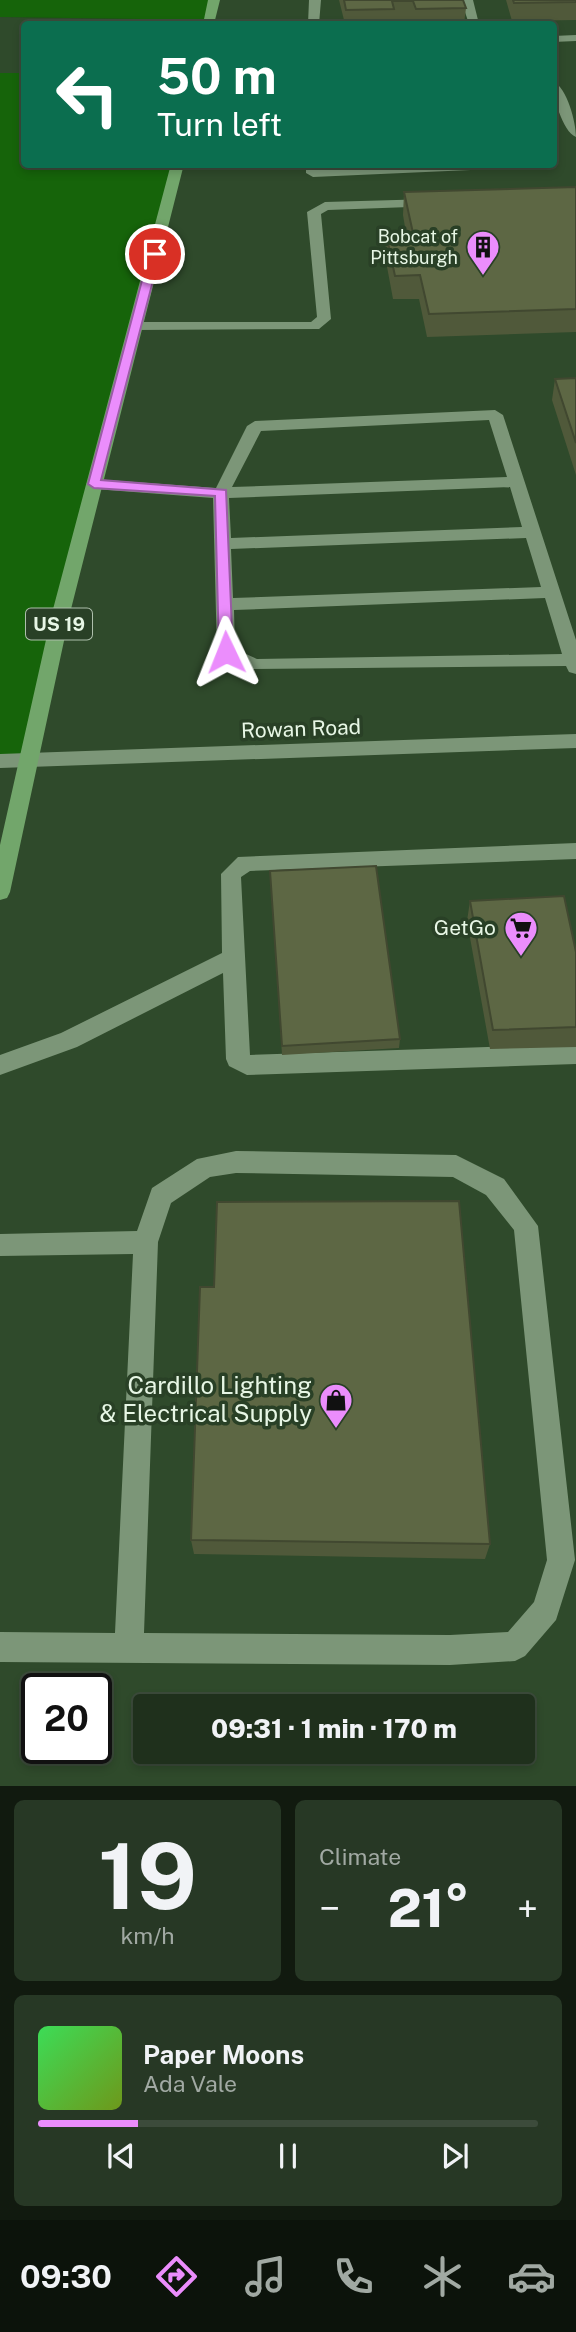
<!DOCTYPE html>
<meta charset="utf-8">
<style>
:root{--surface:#1f301c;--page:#273825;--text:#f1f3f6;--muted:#a1a9a3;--line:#3c4b3b;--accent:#eb8dfc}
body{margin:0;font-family:"Public Sans",sans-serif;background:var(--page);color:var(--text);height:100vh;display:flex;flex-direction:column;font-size:26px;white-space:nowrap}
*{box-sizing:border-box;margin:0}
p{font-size:23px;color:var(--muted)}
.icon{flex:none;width:38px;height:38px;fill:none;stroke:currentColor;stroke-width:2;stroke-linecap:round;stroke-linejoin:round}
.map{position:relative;height:1786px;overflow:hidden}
.side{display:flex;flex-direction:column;gap:14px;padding:14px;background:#111a0f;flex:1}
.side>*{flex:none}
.banner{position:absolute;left:21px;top:21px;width:536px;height:147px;border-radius:7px;box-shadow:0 4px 10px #0003,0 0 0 2px var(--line);background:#0b6e4f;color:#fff;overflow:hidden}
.speed{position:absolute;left:21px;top:1673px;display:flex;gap:14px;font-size:35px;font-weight:700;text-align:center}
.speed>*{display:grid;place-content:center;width:91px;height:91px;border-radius:50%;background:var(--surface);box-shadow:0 4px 10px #0003,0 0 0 2px var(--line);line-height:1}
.speed .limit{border:4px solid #111;border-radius:10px;background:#fff;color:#111}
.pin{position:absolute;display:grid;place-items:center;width:60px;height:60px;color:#fff;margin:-30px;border:4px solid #fff;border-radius:50%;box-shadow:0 2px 7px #0007}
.me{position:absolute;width:77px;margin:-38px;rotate:358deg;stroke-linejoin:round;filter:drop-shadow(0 0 5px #0008)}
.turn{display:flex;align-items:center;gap:24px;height:147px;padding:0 21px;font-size:32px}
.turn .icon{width:91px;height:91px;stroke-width:2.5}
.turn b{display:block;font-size:49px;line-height:60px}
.big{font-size:52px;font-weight:800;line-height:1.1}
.side .tile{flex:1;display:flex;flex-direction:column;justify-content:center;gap:10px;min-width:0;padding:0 24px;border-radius:10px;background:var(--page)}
.side .dial{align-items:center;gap:0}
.dial b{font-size:91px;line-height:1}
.song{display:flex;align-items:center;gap:21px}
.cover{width:84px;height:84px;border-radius:10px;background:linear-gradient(135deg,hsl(130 70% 55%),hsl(80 70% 35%))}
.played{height:7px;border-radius:4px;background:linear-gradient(90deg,var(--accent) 20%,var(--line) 20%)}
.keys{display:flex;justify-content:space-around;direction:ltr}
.heat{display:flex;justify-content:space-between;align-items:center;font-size:38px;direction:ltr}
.side .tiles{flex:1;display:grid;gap:14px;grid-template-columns:1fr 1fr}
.tile:last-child{grid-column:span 2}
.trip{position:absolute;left:133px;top:1694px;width:402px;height:70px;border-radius:7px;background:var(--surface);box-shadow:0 4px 10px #0003,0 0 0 2px var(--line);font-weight:800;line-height:70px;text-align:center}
.menu{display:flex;height:112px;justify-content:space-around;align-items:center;background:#0c130b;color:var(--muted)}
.menu .icon{width:49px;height:49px}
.menu .selected{color:var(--accent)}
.menu b{font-size:32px;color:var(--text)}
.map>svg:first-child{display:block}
.built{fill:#2f4a2b;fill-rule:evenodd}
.green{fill:#16640a}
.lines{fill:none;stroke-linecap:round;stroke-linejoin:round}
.minor{fill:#7c9678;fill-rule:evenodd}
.major{fill:#72a66b;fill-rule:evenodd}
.wall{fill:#50593a}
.building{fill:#5d6744;stroke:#414830;stroke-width:2}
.route{fill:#eb8dfc;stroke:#995ca4;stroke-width:2}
.labels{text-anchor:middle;stroke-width:7;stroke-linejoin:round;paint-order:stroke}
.far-poi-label{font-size:18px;fill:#e7f6e5;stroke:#294026;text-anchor:end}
.shield{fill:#294026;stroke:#aebfac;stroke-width:2}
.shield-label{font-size:19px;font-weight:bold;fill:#e7f6e5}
.street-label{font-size:21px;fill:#e7f6e5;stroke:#294026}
.poi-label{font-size:21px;fill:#e7f6e5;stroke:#294026;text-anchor:end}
.near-poi-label{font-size:24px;fill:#e7f6e5;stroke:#294026;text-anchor:end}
</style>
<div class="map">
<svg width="576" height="1786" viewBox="0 0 576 1786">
<rect width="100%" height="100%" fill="#294026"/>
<path class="built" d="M214 0H576V1786H0V761L178 165 553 164V24H24V73H0V17L210 20ZM37 1689H96V1748H37ZM145 1706H523V1752H145Z"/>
<path class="green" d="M0 0H214L210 20 0 17Z
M0 73H24V164L178 165 28 761H0Z"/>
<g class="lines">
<path class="minor" d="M309 0H321L319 24H308Z
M461 0H473L479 24H469Z
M576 35V41L553 42V36Z
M553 81C567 88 576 122 576 137 562 131 553 96 553 81Z
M306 164H319V169L417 164H523L517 168 313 177 306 173Z
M432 199 437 200V206L328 210 321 214 331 319 319 329 136 330 129 326 136 322H311L317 317 307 212 325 202Z
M495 410 503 415 576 640V674L569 672 566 666 248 669 220 656 217 652 213 498 94 489 86 484 94 479 216 488 247 426 255 421ZM489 420 507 477 232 487 261 431ZM510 487 522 527 231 538 229 498ZM526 538 541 587 233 598 231 549ZM545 598 562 654 257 659 235 649 234 610Z
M576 734V748L0 768V754Z
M576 843V859L250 871 241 877 250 1055 576 1044V1064L247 1075 229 1066 226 1059 223 973 77 1047 0 1075V1055L61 1033 222 953 221 874 238 857Z
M236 1151 456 1155 504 1179 538 1226 575 1560 556 1620 525 1656 515 1661 450 1665 0 1662V1632L115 1633 133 1254 0 1256V1234L137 1231 152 1188 197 1159ZM236 1173 453 1177 486 1195 514 1230 547 1560 534 1602 508 1632 450 1635 144 1633 158 1242 171 1203 210 1177Z"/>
<path class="major" d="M208 0H220L214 24H203Z
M171 164H184L70 613 10 892 7 898 0 900V845L52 613Z"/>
</g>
<path class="wall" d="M339 0H463L466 8 464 24H414L412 19 394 20 393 24H345Z
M506 0H576V20L512 21Z
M356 164H451L356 167Z
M576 187V332L427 337 419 299H393L385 256 386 233H406L403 215 404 192Z
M576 378V475L552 400 555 379Z
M271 880 400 1039 399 1048 282 1055Z
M470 901 576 952V1047L490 1049 467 921Z
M214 1287 490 1544 485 1559 194 1554 191 1540Z"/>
<path class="building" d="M344 0H463L466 8 416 9 413 1H392L394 9 346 10Z
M513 0H576V2L514 3Z
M576 187V309L429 314 420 275 395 276 386 233H413L404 192Z
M576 378V443L555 379Z
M376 866 400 1039 282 1046 270 871Z
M564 896 576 952V1027L493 1030 470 901Z
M459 1201 490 1544 191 1540 200 1287H214L217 1202Z"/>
<path class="route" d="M155 251 160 254 101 480 226 490 233 652 226 657 219 652 215 496 94 488 88 484 149 254Z"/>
<defs>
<symbol id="building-pin" viewBox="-11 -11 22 30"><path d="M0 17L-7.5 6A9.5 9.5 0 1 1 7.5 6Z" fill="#eb8dfc" stroke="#294026"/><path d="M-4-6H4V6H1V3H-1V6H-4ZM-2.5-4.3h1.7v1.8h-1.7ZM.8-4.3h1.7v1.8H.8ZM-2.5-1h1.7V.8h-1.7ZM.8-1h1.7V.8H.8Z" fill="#111"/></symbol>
<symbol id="supermarket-pin" viewBox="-11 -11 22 30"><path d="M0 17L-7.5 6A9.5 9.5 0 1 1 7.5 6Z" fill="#eb8dfc" stroke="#294026"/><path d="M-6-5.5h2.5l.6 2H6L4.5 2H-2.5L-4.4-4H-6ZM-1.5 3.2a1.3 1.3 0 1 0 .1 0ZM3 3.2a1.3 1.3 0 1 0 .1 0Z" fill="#111"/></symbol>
<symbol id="shop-pin" viewBox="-11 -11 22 30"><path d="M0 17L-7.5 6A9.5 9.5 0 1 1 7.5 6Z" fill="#eb8dfc" stroke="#294026"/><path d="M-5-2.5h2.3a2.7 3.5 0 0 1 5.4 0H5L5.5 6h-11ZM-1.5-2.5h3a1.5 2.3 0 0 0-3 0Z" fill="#111"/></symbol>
</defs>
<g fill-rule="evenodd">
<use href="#building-pin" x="464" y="228" width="38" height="52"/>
<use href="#supermarket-pin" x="502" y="909" width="38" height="52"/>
<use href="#shop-pin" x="317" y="1381" width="38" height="52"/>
</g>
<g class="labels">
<g class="far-poi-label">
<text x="458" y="243">Bobcat of<tspan x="458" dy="21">Pittsburgh</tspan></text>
</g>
<rect class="shield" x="26" y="608.5" width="66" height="31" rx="5"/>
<g class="shield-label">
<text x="59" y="631">US 19</text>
</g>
<g class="street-label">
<text transform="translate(301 729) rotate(-2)" y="7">Rowan Road</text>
</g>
<g class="poi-label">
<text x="496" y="935">GetGo</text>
</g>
<g class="near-poi-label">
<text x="312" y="1394">Cardillo Lighting<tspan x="312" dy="28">&amp; Electrical Supply</tspan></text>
</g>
</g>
</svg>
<div class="speed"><div class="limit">20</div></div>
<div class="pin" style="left:155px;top:254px;background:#d93025"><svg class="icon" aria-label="arrive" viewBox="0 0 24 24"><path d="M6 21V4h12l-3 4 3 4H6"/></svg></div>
<svg class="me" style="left:226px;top:652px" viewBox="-20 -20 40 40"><path d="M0-17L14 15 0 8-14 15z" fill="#eb8dfc" stroke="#fff" stroke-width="4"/></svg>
<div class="trip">09:31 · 1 min · 170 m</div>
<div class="banner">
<div class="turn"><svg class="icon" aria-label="left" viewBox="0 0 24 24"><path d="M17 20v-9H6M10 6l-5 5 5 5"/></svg><div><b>50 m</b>Turn left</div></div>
</div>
</div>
<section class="side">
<div class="tiles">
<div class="tile dial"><b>19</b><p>km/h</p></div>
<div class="tile"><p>Climate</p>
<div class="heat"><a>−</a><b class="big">21°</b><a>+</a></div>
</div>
<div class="tile">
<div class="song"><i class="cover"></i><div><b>Paper Moons</b><p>Ada Vale</p></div></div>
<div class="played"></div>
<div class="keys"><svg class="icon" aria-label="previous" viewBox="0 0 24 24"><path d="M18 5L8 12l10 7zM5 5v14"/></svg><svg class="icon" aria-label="pause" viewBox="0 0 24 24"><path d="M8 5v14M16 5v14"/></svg><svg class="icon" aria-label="next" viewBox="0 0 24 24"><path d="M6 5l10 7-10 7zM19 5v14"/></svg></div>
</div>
</div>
</section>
<nav class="menu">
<b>09:30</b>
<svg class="icon selected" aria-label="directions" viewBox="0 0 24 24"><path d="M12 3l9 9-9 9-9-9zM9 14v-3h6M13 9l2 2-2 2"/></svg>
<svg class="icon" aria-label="music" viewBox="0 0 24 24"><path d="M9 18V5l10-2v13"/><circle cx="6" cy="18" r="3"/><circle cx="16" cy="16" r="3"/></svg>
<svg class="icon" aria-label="phone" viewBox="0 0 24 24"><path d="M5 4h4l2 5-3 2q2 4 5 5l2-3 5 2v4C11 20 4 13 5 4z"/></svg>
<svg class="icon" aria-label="climate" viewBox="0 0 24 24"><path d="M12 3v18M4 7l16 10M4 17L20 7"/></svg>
<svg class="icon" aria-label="car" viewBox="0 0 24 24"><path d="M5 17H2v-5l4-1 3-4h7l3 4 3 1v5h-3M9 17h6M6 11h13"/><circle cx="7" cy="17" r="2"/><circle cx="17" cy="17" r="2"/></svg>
</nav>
